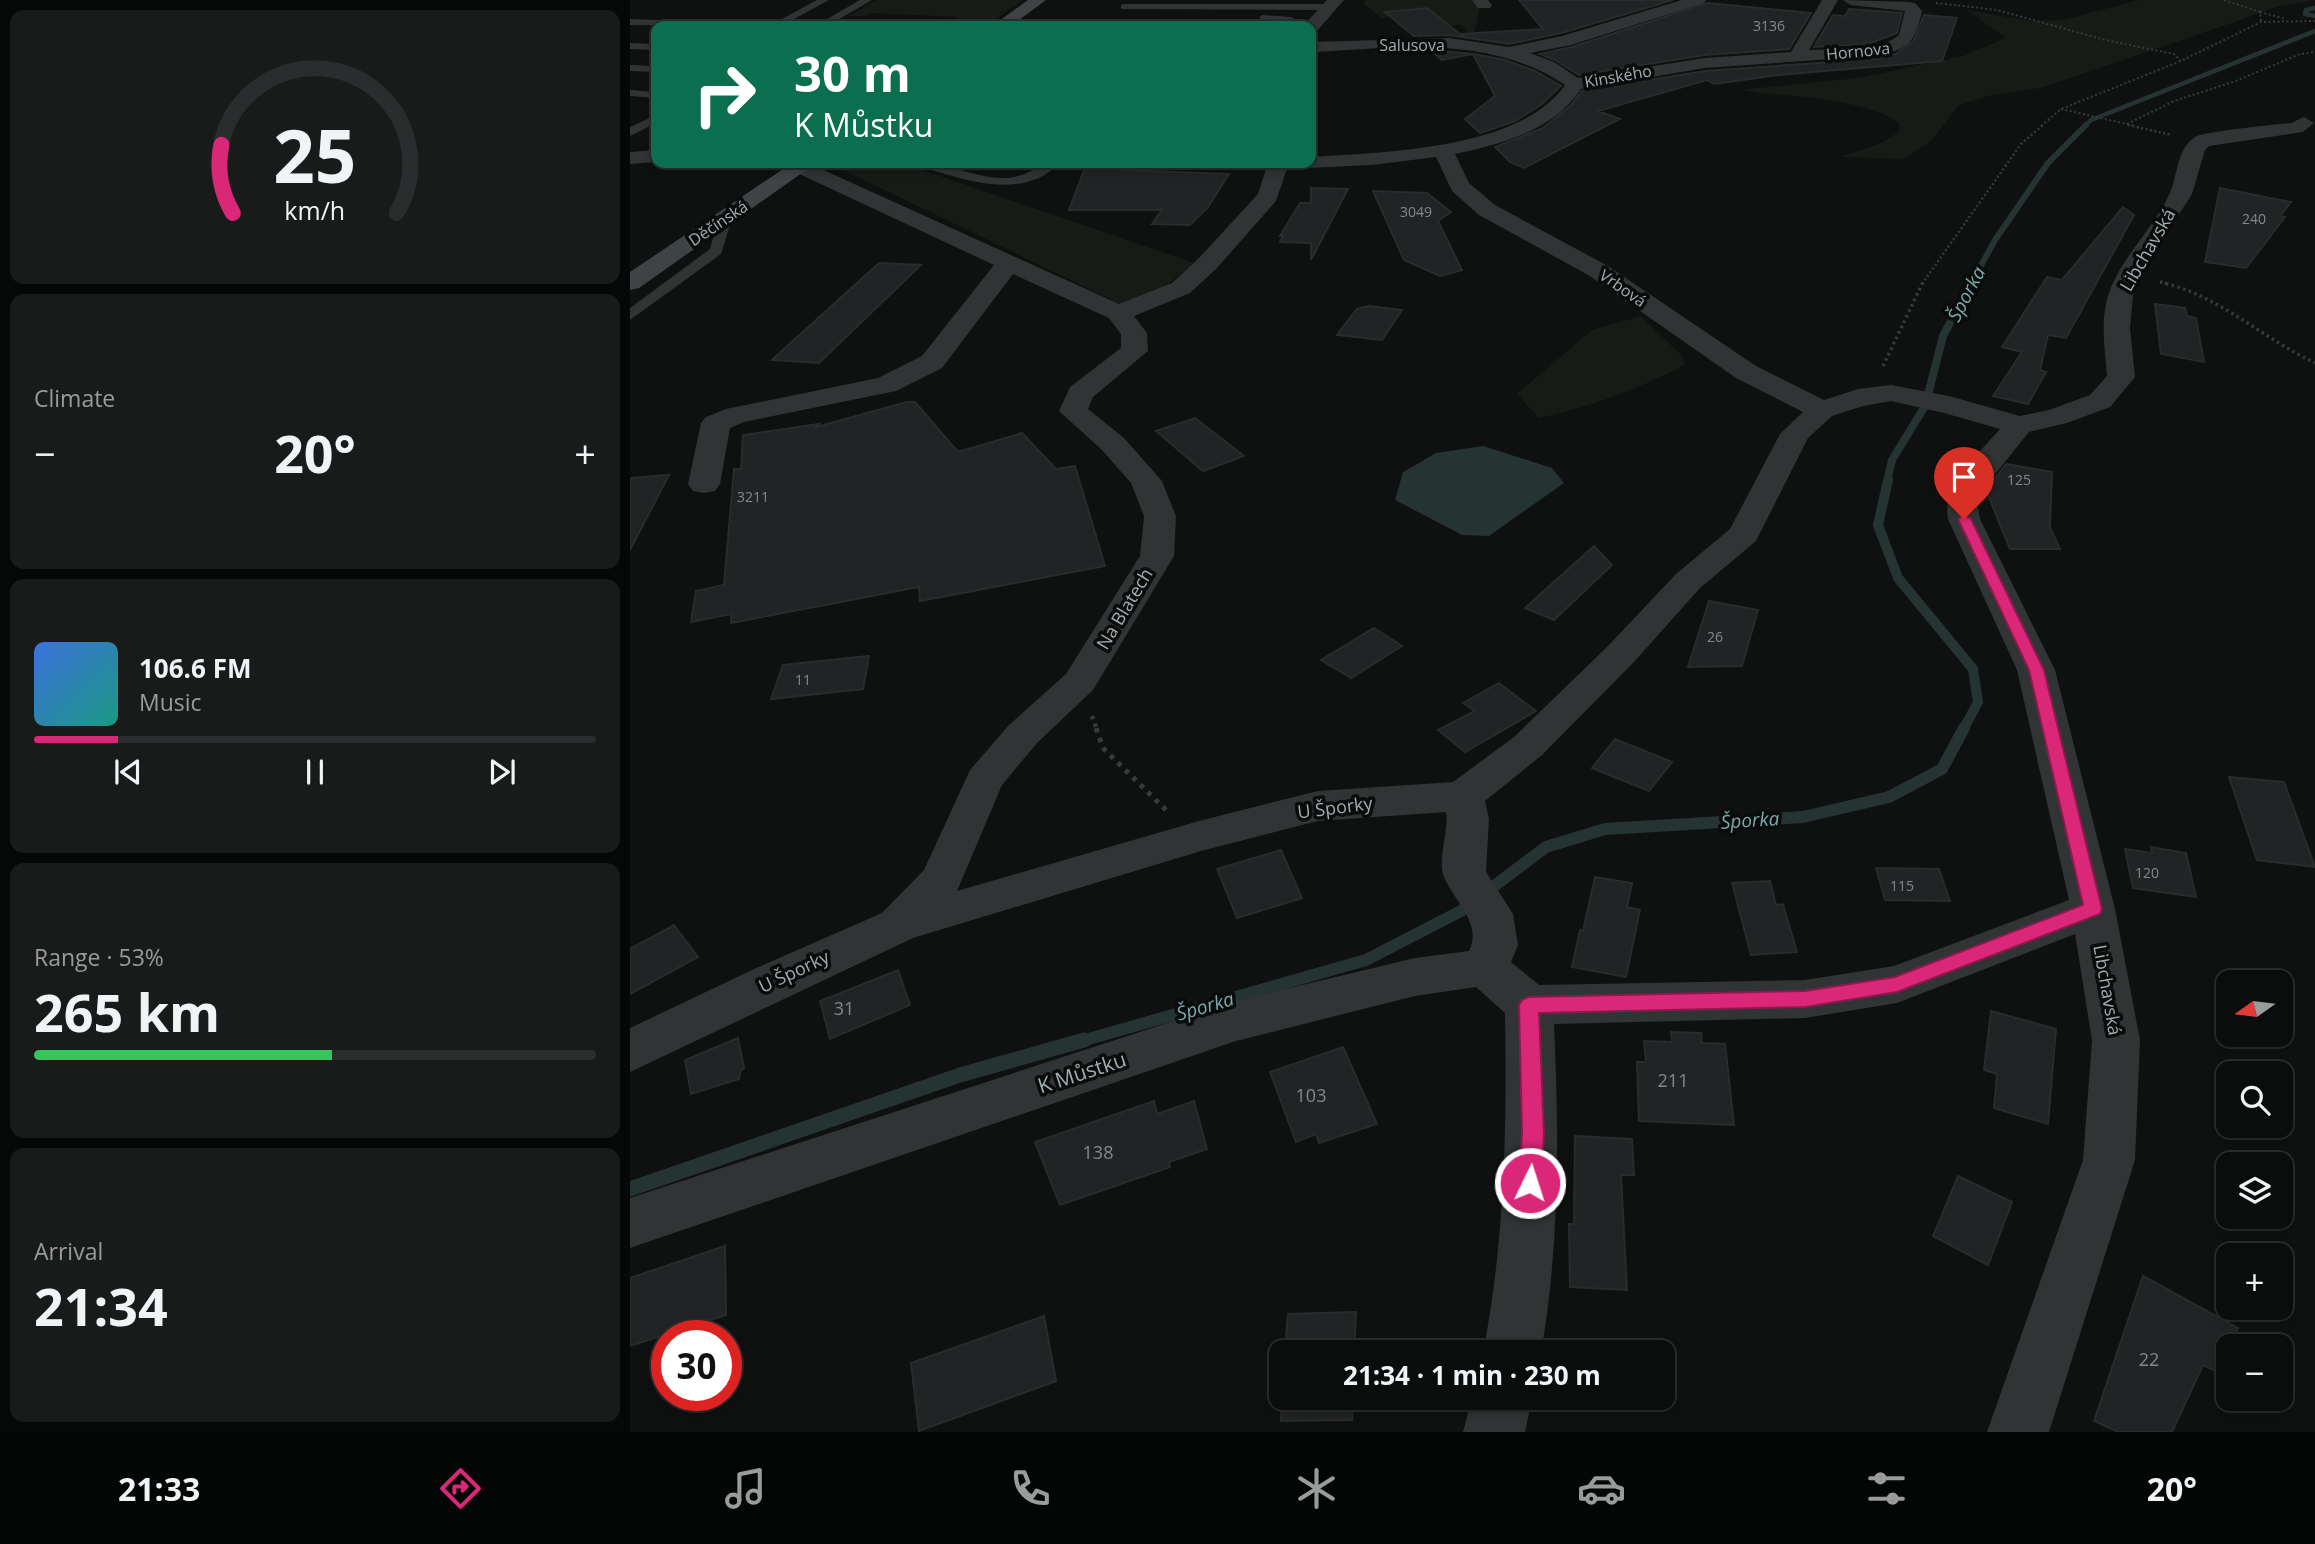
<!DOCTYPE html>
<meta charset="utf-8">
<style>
:root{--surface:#0b0c0c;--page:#191a1a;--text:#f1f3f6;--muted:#9a9b9d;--line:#2b2c2d;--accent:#db2777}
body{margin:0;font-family:"Open Sans",sans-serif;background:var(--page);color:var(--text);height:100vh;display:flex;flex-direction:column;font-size:26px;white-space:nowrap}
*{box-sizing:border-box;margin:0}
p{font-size:23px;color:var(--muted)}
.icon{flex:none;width:38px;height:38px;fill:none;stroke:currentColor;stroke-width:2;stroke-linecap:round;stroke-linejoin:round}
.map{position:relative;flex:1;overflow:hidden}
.side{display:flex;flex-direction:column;gap:10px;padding:10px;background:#060707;width:630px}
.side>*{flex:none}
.guide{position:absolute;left:21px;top:21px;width:665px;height:147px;border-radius:14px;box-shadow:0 4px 10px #0003,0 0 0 2px var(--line);background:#0b6e4f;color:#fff;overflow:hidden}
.needle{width:46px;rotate:256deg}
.fabs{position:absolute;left:1586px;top:970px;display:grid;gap:14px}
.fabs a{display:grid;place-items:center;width:77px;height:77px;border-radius:14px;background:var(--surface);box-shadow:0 4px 10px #0003,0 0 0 2px var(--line);font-size:35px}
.speed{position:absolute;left:21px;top:1320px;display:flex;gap:14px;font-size:35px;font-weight:700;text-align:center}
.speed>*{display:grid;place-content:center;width:91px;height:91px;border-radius:50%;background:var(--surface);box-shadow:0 4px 10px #0003,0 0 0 2px var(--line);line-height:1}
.speed .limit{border:10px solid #d22;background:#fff;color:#111}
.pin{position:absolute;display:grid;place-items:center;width:60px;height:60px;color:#fff;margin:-72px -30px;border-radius:50% 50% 50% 0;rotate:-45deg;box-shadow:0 0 7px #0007}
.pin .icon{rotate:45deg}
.me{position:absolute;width:77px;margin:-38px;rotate:4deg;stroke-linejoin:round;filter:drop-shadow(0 0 5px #0008)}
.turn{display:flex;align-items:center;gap:24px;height:147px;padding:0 28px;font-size:32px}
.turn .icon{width:91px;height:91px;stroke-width:2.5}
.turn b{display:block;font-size:49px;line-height:60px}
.big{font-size:52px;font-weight:700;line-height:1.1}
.side .tile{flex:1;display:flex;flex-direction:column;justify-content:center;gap:10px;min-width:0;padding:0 24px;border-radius:14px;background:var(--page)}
.side .dial{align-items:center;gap:0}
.dial svg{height:182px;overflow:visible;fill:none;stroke:var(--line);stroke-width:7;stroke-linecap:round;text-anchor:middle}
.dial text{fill:var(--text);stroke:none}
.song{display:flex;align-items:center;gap:21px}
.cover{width:84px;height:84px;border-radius:10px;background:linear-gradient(135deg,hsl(220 70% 55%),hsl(170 70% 35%))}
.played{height:7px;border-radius:4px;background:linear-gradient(90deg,var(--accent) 15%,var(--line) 15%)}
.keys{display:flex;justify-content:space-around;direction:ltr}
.heat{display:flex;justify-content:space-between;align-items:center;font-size:38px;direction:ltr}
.charge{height:10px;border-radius:5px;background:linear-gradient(90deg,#34c759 53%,var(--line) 0)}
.trip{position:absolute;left:639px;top:1340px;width:406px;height:70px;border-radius:14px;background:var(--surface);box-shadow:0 4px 10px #0003,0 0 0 2px var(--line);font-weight:700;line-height:70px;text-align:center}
.dock{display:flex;height:112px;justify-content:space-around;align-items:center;background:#040505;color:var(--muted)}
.dock .icon{width:49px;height:49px}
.dock .on{color:var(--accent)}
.dock b{font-size:32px;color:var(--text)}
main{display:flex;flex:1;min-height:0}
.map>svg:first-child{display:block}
.green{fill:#171b16}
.water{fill:#263333}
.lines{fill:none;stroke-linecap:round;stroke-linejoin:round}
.stream-far5{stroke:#263333;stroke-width:4.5}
.stream-far4{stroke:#263333;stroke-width:6}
.stream-far3{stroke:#263333;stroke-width:8}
.stream-far2{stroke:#263333;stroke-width:10}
.stream-far1{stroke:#263333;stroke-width:12}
.stream{stroke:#263333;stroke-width:15}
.building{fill:#222324;stroke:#292b2c;stroke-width:2}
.path-far4{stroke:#363b3c;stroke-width:2;stroke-dasharray:2 2.5;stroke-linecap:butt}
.path-far3{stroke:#363b3c;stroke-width:2.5;stroke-dasharray:2 2.5;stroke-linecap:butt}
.path-far2{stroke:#363b3c;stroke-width:3.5;stroke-dasharray:2.5 3.5;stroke-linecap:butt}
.path-far1{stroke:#363b3c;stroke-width:4.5;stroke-dasharray:3.5 4.5;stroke-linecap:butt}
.path{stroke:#363b3c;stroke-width:5;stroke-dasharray:4.5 6;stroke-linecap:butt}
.service{fill:#303435;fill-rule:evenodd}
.minor{fill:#303435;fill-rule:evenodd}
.secondary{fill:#3e4345;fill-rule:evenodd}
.route{fill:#db2777;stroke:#8e194d;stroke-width:2}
.labels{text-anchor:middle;stroke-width:7;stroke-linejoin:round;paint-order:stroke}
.number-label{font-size:14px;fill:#808a8d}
.far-street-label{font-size:16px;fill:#a1aeb1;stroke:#0a0b0b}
.street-label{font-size:18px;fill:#a1aeb1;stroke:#0a0b0b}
.near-number-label{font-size:18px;fill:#808a8d}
.water-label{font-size:19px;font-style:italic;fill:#78acaa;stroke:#0a0b0b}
.near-street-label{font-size:21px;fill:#a1aeb1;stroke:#0a0b0b}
</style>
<main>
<section class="side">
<div class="tile dial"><svg viewBox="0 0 100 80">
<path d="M14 69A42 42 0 1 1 86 69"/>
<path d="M14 69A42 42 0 0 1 9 39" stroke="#db2777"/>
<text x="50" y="56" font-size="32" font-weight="700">25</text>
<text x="50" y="72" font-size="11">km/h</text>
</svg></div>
<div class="tile"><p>Climate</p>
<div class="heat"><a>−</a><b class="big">20°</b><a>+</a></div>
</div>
<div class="tile">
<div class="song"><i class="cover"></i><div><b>106.6 FM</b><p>Music</p></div></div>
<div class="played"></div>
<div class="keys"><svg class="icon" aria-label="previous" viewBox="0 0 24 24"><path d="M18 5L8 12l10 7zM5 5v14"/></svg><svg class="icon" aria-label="pause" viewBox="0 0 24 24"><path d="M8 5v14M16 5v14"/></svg><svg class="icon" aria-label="next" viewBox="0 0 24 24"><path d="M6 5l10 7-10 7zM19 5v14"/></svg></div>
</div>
<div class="tile"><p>Range · 53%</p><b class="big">265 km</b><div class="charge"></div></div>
<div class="tile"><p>Arrival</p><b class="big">21:34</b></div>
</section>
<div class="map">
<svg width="1685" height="1432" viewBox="0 0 1685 1432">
<rect width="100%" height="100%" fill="#0f1010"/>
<path class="green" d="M247 0H393L356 26H316L328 17 241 13 235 16H218Z
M735 0H846L850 7 844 34H839L831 25H819L797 8 755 11 761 17 751 18 733 3Z
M1509 0H1685L1649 6 1599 24 1410 88 1362 95 1329 105 1301 141 1273 159 1211 157 1249 144 1269 132V123C1234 97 1154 97 1109 90L1228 78 1333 56 1376 38 1337 10 1400 21 1433 20Z
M209 163H272L564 263 533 288 490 304 205 166Z
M1011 316 1051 355 1055 365C1010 388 958 408 909 418L887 394 962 330Z"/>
<path class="water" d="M853 446 922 468 934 483 859 536 832 535 765 500 773 472 806 453Z"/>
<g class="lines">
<path class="stream-far5" d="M1685 8 1676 10 1675 14 1685 16
M1455 126 1461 120 1685 31"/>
<path class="stream-far4" d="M1341 284 1365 240 1418 163 1456 125"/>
<path class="stream-far3" d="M1257 482 1262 460 1295 406 1313 336 1342 282"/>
<path class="stream-far2" d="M1258 480 1248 525 1268 578 1343 669 1348 702 1333 730"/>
<path class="stream-far1" d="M448 1042 736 960 831 911 916 847 975 829 1173 817 1259 797 1312 769 1334 728"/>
<path class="stream" d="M0 1189 330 1075 454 1040"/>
</g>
<path class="building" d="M889 0H1043L931 33 879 44 819 35 784 36 755 12 797 8 834 37 832 34 913 29Z
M1077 3 1181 13 1159 49 1075 55 949 75 925 60 910 54 942 47Z
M1219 9 1272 13 1267 33 1238 44 1184 47 1203 15 1215 16Z
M1294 15 1327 18 1312 61 1148 75 1084 84 1077 80 968 111 990 119 894 168 880 162 865 147 913 128 941 105 952 91 1075 71 1245 59 1266 54 1284 40Z
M800 50 844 54 875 60 905 71 931 86 912 104 885 121 850 133 835 119 865 96 843 54 812 60Z
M456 165 495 166 492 170 599 174 578 207 560 225 522 224 532 210H439Z
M681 188 718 189 681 260V243L650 242 653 236H650L670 203H681Z
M1590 188 1661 202 1650 216 1655 217 1616 268 1575 262Z
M743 191 797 193 821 212 808 221 832 270 810 276 774 260Z
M1493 207 1504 215 1436 338 1418 335 1410 370 1416 372 1398 404 1363 396 1392 352 1372 347 1417 277 1432 280Z
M249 263 291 265 189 363 142 360Z
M1525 304 1555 308 1557 316 1566 318 1574 362 1531 354Z
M739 306 772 310 752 340 707 335 727 309Z
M277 402H285L328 452 392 433 426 469 445 466 475 566 290 601 289 587 101 623V614L61 622 66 591 94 585 104 469H111L113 435 189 424 186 427Z
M565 418 614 456 573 471 526 431Z
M1376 464 1422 472 1420 527 1430 549H1380L1356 490Z
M39 475 0 550V478Z
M964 546 982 565 924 620 895 608Z
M1079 601 1128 610 1112 666 1058 667Z
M744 628 772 646 721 678 691 660Z
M239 656 233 689 141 699 153 665Z
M869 683 906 711 835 752 808 730 845 711 833 703Z
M985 739 1042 762 1019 791 962 768Z
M1599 777 1654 782 1685 867 1627 860Z
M1521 847 1556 853 1566 897 1503 888 1495 849 1522 853Z
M651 850 672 898 607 918 587 869Z
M1246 868 1309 869 1320 901 1255 900Z
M965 877 1002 883 997 907 1010 910 996 977 942 967 950 930 953 931Z
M1140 881 1146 905 1153 904 1167 952 1121 955 1102 883Z
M44 925 68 957 0 994V949Z
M268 970 280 1005 200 1039 190 1001Z
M1361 1011 1426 1029 1418 1124 1364 1108 1367 1074 1354 1070Z
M1041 1032 1071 1033 1072 1043 1095 1044 1104 1125 1009 1121 1007 1062H1016L1014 1041 1042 1042Z
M108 1038 114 1068 110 1072 109 1079 61 1094 55 1060Z
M713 1047 747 1124 689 1143 686 1134 666 1142 640 1072Z
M524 1101 527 1114 564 1101 577 1149 539 1162 540 1167 430 1205 405 1142Z
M945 1136 1002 1139 1004 1175H991L997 1290 940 1287 939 1224H944Z
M1328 1176 1382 1202 1358 1265 1303 1236Z
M95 1246 96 1315 0 1346V1278Z
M1513 1276 1608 1328 1603 1346H1598L1596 1376 1573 1365 1542 1432H1488L1464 1421Z
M726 1312 724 1353H655L658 1314Z
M414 1316 426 1381 289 1431 281 1363Z
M652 1398H723L722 1420 651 1421Z"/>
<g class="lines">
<path class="path-far4" d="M1594 0 1630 12 1631 22
M1306 3 1367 10 1475 40 1544 54 1551 61
M1630 12 1656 19
M1431 109 1505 126
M1497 124 1544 101 1606 81 1670 54 1685 52
M1411 126 1431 109 1551 61 1631 22 1685 21"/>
<path class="path-far3" d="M1498 125 1542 135
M1530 282 1538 284
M1292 284 1391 144 1413 125"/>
<path class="path-far2" d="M1530 282C1589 295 1632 338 1685 363
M1253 366 1293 282"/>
<path class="path-far1" d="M462 716 467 730"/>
<path class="path" d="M466 728 473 748 537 811"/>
<path class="service" d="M187 0H199L151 26H139Z
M230 0H242L197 26H185Z
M494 4H701L706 7 701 10 491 9V5Z
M633 15 661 17 666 20 660 26H650L653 22 630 20V16Z
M0 19 105 23 110 26 0 25Z
M0 43 26 44V50L0 49Z
M0 65 26 66V72L0 71Z
M0 90 26 92V98L0 96Z
M26 115V123L0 136V127Z
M289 163C319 162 346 179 377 178 397 177 410 162 429 163 401 194 355 186 319 175 309 172 297 170 289 163Z
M95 215 102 219 91 254 0 320V308L80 249 88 219Z"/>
<path class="minor" d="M697 0H714L687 31 681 32V26H673Z
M842 0H858L862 5 860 8H848Z
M1052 0H1076L1074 3 941 45 900 53 924 62 948 78 1075 58 1161 52 1192 0H1208L1179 50C1203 49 1251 52 1269 35L1275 11 1221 5 1213 0 1280 2 1286 4 1292 11C1285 44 1277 50 1245 56L1075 68 951 89C923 131 872 144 825 154L839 183 865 205 978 266 1126 366 1194 400 1228 389 1261 385 1319 396 1390 416 1419 410 1460 395 1477 376C1475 349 1470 322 1478 296 1490 258 1522 231 1539 195 1548 177 1546 149 1565 137 1577 131 1643 125 1661 123L1674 117 1684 123 1673 132 1579 146 1575 150 1562 194 1516 266 1503 296 1500 328 1505 377 1480 407 1437 423 1399 432 1353 489 1347 504 1350 519 1425 670 1485 909 1510 1040 1505 1160 1419 1432H1357L1453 1160 1462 1040 1445 934 1267 1003 1175 1018 924 1024C929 1134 930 1243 911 1353H853C875 1240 877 1127 875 1013L846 987 785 996 606 1041 0 1248V1198L605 1001 785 958 839 951C853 923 823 900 814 877 807 860 819 831 816 812L688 821 571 851 283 938 0 1072V1028L124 969 252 913 294 870 340 770 379 725 436 674 510 556 514 516 501 483 472 450 429 411 440 387 491 348V334L479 318 383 274 312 368 266 391 114 422 100 428 90 484 85 491 74 493 63 491 58 484 71 423 76 417 96 409 248 378 292 356 364 265 163 171 160 167 162 163H178L489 304 542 283 569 258 628 194 636 169H548L541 167 538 163H681V157C753 152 890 150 935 85 859 34 768 48 681 52V42L819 38 879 47 932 36ZM806 157 822 191 849 215 960 276 1106 378 1173 412 1150 434 1100 529 1046 574 978 646 884 737 823 782 688 791 569 821 327 891 372 785 407 743 463 690 544 556 546 516 532 481 494 438 458 409 463 397 518 351 517 333 504 316 560 293 587 268 646 201 657 169 742 165ZM1261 401 1314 413 1370 429C1349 454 1311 484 1318 519L1387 670 1439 900 1264 966 1175 980 909 985 881 962 888 945 883 914 856 872 859 819 855 801 912 755 1004 662 1070 588 1126 541 1178 438 1202 416 1233 406Z
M26 150V162L0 164V152Z
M842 1398H902L895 1432H833Z"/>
<path class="secondary" d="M398 0H416L381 26H362Z
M162 163H186L9 288 0 290V272Z"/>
</g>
<path class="route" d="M1334 515 1341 519 1414 670 1472 909 1470 914 1267 992 1175 1007 909 1013 914 1134 911 1183 908 1190 900 1193 892 1190 889 1183 892 1134 889 1005 892 1000 899 997 1175 991 1265 977 1453 905 1399 670 1328 519Z"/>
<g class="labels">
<g class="number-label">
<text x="1139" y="31">3136</text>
<text x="786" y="217">3049</text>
<text x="1624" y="224">240</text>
<text x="1389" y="485">125</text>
<text x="123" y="502">3211</text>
<text x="1085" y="642">26</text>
<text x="173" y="685">11</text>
<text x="1517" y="878">120</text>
<text x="1272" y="891">115</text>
</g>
<g class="far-street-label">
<text x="782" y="51">Salusova</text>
<text transform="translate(1228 51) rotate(-6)" y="6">Hornova</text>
<text transform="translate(988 76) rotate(-10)" y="6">Kinského</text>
<text transform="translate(88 223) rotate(-34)" y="6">Děčínská</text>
<text transform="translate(993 288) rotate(35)" y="6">Vrbová</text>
</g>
<g class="street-label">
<text transform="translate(1518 250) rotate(-60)" y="6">Libchavská</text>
<text transform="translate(495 609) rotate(-59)" y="6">Na Blatech</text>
<text transform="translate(705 808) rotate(-7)" y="6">U Šporky</text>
<text transform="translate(164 972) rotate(-25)" y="6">U Šporky</text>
<text transform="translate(1477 990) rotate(80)" y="6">Libchavská</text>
</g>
<g class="near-number-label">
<text x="214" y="1015">31</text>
<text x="1043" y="1087">211</text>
<text x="681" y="1102">103</text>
<text x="468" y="1159">138</text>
<text x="1519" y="1366">22</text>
</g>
<g class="water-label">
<text transform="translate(1336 294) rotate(-62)" y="7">Šporka</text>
<text transform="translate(1120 820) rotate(-4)" y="7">Šporka</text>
<text transform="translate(575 1006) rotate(-16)" y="7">Šporka</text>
</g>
<g class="near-street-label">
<text transform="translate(452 1073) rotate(-18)" y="7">K Můstku</text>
</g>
</g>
</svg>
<div class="fabs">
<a><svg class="needle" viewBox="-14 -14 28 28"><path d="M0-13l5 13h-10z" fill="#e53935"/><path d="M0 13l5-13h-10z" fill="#9a9b9d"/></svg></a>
<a><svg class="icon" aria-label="search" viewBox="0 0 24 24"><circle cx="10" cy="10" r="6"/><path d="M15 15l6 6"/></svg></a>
<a><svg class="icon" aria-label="layers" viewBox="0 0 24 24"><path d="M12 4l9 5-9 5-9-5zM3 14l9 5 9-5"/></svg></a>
<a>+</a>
<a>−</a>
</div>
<div class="speed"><div class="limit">30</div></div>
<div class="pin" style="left:1334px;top:519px;background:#d93025"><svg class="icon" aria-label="arrive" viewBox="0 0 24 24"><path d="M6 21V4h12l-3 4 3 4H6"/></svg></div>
<svg class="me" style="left:900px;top:1183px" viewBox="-20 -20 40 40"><circle r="17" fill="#db2777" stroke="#fff" stroke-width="3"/><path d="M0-11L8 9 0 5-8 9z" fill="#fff"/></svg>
<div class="trip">21:34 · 1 min · 230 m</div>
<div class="guide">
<div class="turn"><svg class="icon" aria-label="right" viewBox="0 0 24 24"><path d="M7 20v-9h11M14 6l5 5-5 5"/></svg><div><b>30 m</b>K Můstku</div></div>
</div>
</div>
</main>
<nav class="dock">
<b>21:33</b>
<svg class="icon on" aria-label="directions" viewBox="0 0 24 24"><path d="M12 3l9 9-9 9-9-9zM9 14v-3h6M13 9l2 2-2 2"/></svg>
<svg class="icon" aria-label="music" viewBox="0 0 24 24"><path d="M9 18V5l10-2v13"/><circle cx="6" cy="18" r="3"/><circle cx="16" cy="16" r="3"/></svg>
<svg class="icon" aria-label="phone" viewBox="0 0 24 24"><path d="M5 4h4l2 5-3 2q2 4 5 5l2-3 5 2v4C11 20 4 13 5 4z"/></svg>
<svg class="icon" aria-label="climate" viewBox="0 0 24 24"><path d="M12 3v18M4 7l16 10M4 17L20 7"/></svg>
<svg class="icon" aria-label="car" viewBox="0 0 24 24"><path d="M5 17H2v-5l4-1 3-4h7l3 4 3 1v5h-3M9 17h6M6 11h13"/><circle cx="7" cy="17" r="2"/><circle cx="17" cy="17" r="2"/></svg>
<svg class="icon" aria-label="filters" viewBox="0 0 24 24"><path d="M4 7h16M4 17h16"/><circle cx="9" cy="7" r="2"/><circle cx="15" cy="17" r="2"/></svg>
<b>20°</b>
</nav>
